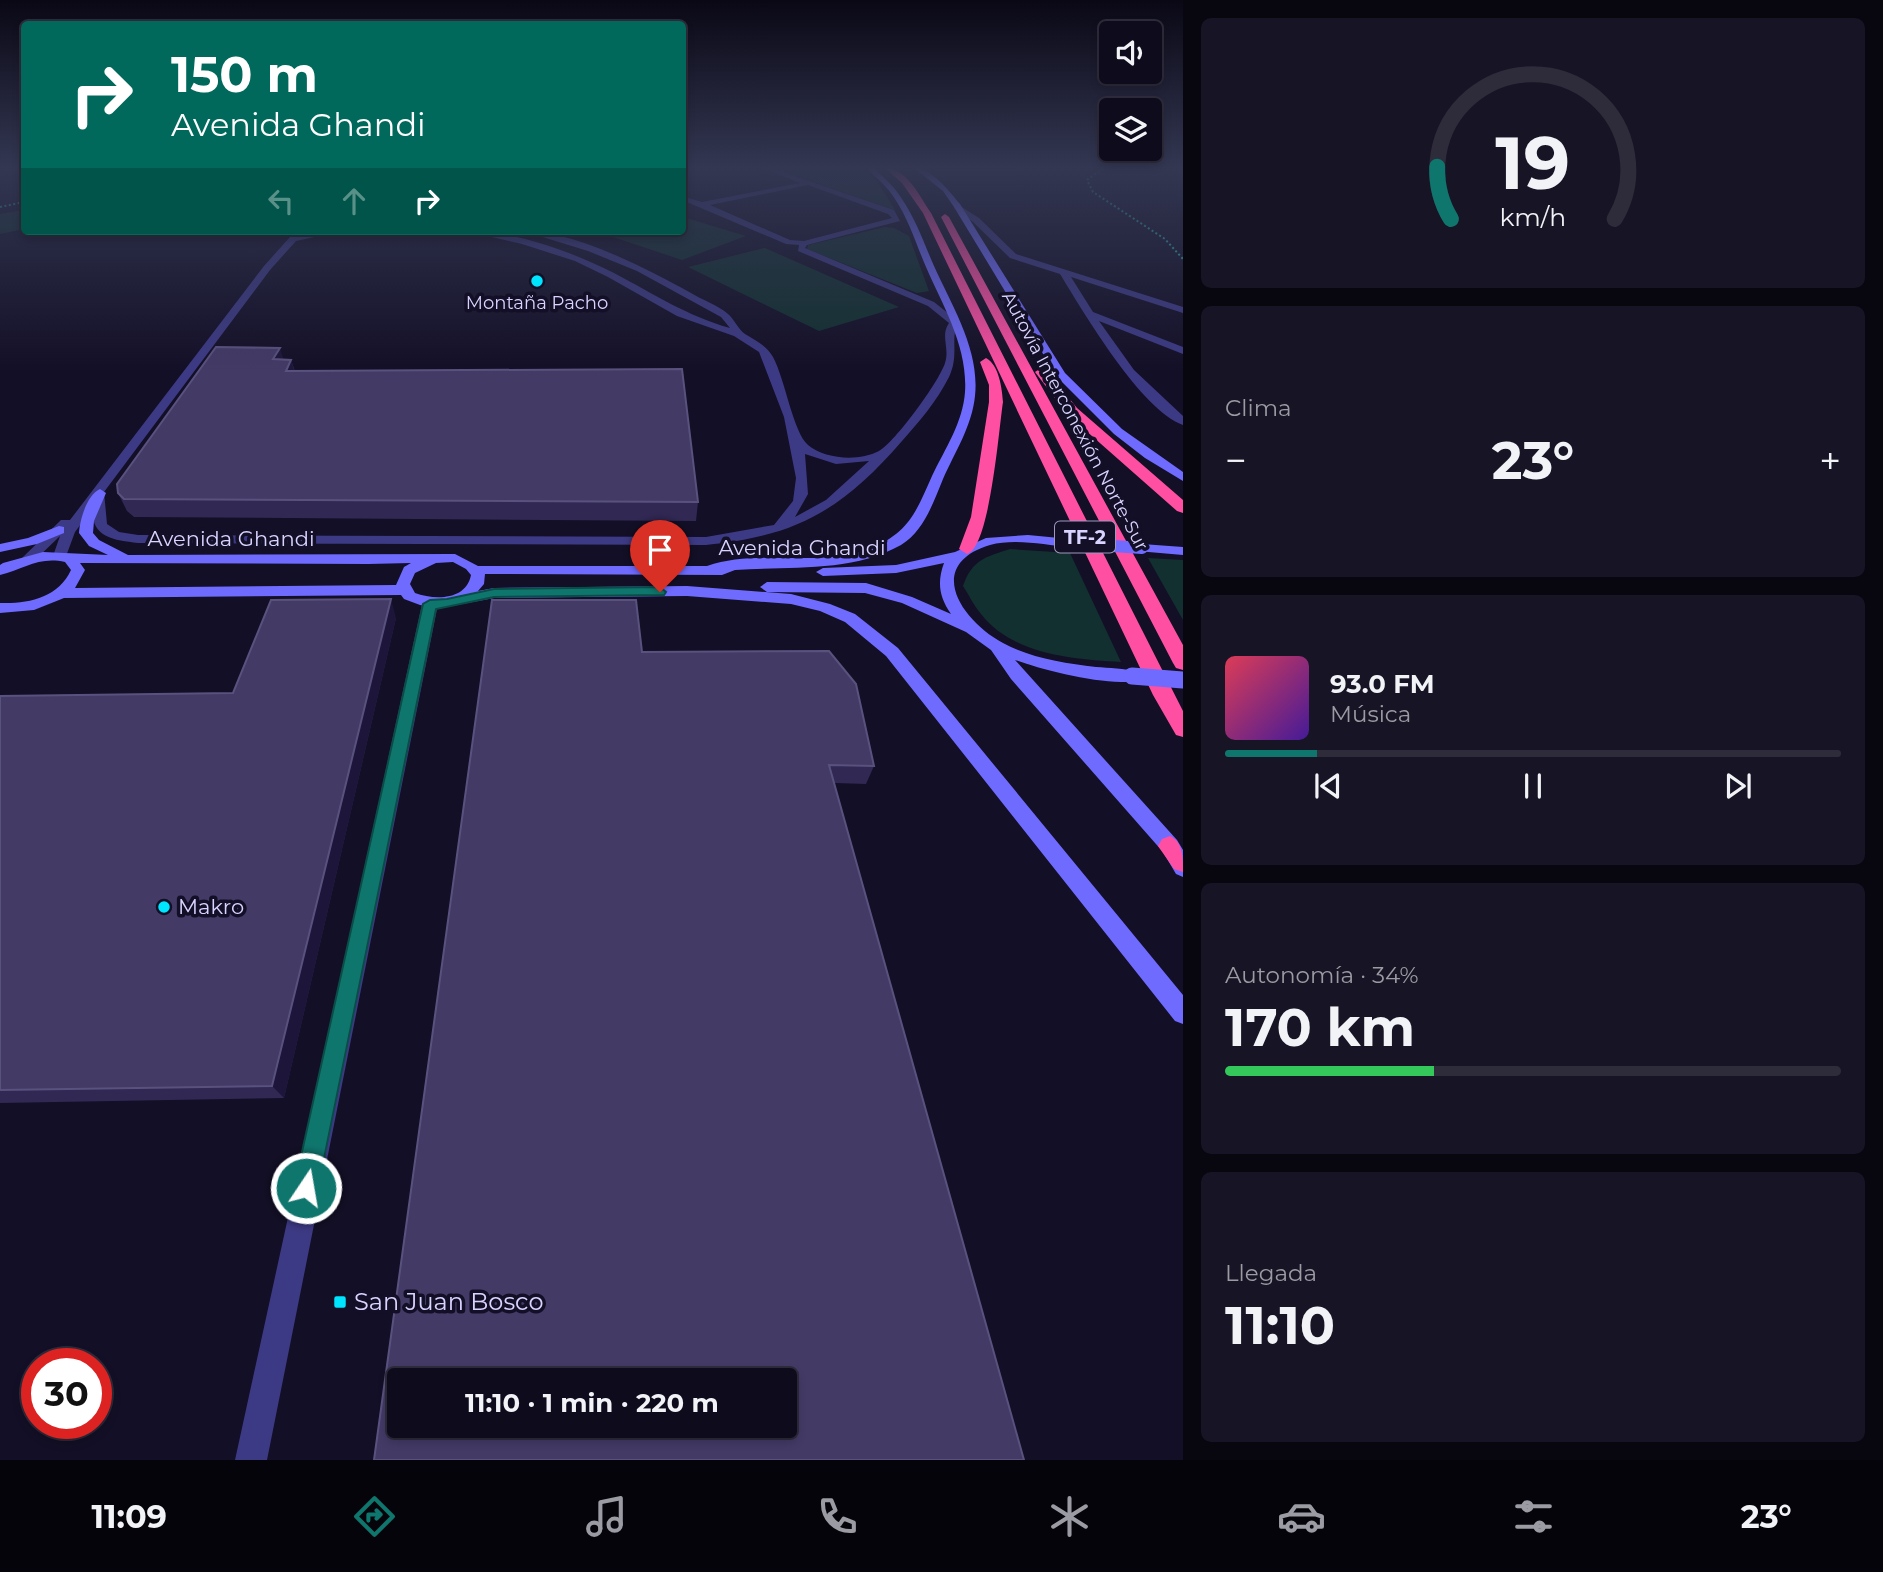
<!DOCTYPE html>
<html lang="es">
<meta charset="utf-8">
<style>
:root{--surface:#0e0b1c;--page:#171425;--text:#f1f3f6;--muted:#9b9ba3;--line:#2e2b3b;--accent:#0f766e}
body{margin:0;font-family:Montserrat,sans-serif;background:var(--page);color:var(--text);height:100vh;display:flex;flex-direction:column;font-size:26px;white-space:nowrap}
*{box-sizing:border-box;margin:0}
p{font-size:23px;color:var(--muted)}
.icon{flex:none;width:38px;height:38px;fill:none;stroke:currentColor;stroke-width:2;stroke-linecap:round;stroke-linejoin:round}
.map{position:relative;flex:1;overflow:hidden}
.sheet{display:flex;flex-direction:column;gap:18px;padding:18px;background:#08060f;width:700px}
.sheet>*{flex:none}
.banner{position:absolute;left:21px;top:21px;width:665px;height:214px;border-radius:7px;box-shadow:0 4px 10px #0003,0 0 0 2px var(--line);background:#00695c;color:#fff;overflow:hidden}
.fabs{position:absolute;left:1099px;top:21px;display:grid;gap:14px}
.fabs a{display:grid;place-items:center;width:63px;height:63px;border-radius:7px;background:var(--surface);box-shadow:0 4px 10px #0003,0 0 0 2px var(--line);font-size:35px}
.speed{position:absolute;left:21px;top:1348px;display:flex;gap:14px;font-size:35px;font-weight:700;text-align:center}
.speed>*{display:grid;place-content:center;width:91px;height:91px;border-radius:50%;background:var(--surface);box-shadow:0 4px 10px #0003,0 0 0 2px var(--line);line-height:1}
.speed .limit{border:10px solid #d22;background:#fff;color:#111}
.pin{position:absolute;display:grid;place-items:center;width:60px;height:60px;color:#fff;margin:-72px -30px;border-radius:50% 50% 50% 0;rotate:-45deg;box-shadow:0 0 7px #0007}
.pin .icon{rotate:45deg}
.me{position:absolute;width:77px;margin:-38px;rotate:12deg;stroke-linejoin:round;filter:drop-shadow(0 0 5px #0008)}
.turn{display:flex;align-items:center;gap:24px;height:147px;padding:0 35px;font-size:32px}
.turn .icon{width:91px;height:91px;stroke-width:2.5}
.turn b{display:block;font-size:49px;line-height:60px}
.lanes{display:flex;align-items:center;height:66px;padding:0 35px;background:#0003;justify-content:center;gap:35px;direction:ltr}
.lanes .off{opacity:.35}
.big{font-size:52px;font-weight:700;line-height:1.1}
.sheet .card{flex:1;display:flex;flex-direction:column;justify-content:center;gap:10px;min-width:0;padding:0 24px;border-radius:10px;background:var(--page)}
.sheet .dial{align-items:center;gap:0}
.dial svg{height:182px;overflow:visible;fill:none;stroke:var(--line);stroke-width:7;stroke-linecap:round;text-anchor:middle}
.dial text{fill:var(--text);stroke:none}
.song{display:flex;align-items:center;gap:21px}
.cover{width:84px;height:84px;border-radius:10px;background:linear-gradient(135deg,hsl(350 70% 55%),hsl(260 70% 35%))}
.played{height:7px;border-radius:4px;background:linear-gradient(90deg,var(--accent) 15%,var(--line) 15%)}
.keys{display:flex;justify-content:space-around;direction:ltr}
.heat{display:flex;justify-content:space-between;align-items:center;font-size:38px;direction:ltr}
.charge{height:10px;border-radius:5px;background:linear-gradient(90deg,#34c759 34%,var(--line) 0)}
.trip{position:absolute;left:387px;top:1368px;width:410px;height:70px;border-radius:7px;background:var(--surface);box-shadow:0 4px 10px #0003,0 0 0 2px var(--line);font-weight:700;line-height:70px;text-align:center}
.tabs{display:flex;height:112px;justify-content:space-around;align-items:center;background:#06040b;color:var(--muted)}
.tabs .icon{width:49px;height:49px}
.tabs .active{color:var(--accent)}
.tabs b{font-size:32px;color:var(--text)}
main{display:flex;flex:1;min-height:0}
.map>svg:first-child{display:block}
.green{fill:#12302f}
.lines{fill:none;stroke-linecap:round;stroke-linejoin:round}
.path{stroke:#2fb8b0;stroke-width:2;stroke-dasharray:2 2.5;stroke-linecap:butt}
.street{fill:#3d3a85;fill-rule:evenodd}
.secondary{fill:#6f6bff;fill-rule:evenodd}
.highway{fill:#ff4fa3;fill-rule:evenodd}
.secondary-bridge-far1{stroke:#6f6bff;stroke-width:12}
.secondary-bridge{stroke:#6f6bff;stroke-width:17}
.wall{fill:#312854}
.shaded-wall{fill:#1d163a}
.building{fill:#433a66;stroke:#5a527e;stroke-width:2;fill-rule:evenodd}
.route{fill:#0f766e;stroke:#0a4d48;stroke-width:2}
.poi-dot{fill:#00e5ff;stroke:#130f26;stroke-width:2.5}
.labels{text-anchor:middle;stroke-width:7;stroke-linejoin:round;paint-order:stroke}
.far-poi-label{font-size:18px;fill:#d9d4ff;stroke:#130f26}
.far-street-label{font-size:18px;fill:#d9d4ff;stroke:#130f26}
.shield{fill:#130f26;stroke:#9e99be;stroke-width:2}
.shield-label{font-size:19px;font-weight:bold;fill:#d9d4ff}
.street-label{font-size:21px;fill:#d9d4ff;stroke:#130f26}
.poi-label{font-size:21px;fill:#d9d4ff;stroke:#130f26;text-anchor:start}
.near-poi-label{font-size:24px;fill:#d9d4ff;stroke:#130f26;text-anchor:start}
</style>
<main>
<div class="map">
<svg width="1183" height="1460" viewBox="0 0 1183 1460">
<rect width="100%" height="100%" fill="#130f26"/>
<path class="green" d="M773 168H860L877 181 895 210Z
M24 210V229L0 234V214Z
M683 217 746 236 682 260 595 231H682Z
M885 227 894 228 909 236 929 291 917 293 807 249 808 245Z
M764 248H765L899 307 819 331 688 267Z
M1010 549 1070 553 1121 662C1073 659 1013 655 981 614 974 606 969 595 963 586 972 560 985 557 1010 549Z
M1148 558 1183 560V620Z"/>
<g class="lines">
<path class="path" d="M1103 168 1087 180 1093 192 1165 239 1183 259
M0 207 24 202"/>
<path class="street" d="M762 168H771L894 210 900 221 807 245 805 248 934 302 959 322C949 337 960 354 949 377 937 401 919 422 902 441 842 510 797 536 706 545L138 543C114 540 92 538 92 509L75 532 65 559 60 560 53 556 60 536 34 561 29 562 22 558 61 520H70L264 266 290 237 342 231 296 241 270 270 104 492 107 524 119 532 138 535 706 537 774 525 793 501 796 478 784 417 759 352 734 336 677 316 608 277 575 261 522 244 466 231C516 231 570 251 614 273 654 294 687 316 730 328L721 317 637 271 588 251 523 231C576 231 645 268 691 293 702 300 718 305 728 314 734 319 738 329 745 334 756 341 766 345 773 357 785 379 793 432 808 445 825 459 858 462 879 451 895 442 939 382 945 363 950 348 940 336 949 323L928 306 798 251 799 245 786 244 682 200V196L702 202 800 183ZM808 185 888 214 892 218 804 241 790 240 710 205ZM805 454 836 464 869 461 826 500 795 517 808 494Z
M957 204 979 218 1016 254 1183 307V313L1071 277 1093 312 1183 347V354L1099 321 1134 370 1183 416V425C1141 410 1084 313 1060 274L1010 258 973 222 954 208Z
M430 599 438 604 267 1460H235L422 604Z"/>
<path class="secondary" d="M867 168H874C884 178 895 187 902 199 916 220 924 243 934 266 952 306 980 350 975 396 972 426 955 452 943 479 933 503 924 531 901 545 851 573 790 566 735 570L722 575 485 574 484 584 478 591 494 588 687 586 791 594 830 604 855 614 898 648 1183 995V1024L1175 1021 886 656 845 622 820 611 791 604 687 596 494 598 441 608 420 605 404 599 401 595 64 598 34 610 0 613V603C28 604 58 598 71 570L65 562C39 556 24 569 0 575V565L3 563 43 552 108 555 89 546 79 533C80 519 87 495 100 489L106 493 94 521 93 533 99 540 128 555 455 554 478 566H707C758 548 817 568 869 549 909 533 916 512 932 476 945 449 963 422 965 392 968 347 943 306 926 267 916 244 909 220 895 199 888 187 876 178 867 168ZM453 562 466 569 471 575C466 601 434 600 415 593L410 584 415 573 436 563ZM80 563 368 564 411 563 404 567 396 585 75 588 85 570Z
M914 168C932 168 949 191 960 204L1065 373 1122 429 1183 472V481L1145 458 1114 434 1057 377 954 207 943 191Z
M59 526 64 527V533L37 544 0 552V544L28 538Z
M1028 535 1070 539 1077 543 1070 547C1045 545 1015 538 990 545 924 565 961 620 1003 643 1031 658 1064 663 1096 667 1109 668 1124 668 1138 672L1140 676 1138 680C1112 688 1042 670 1015 660L1177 840 1183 850V877L1176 874 1163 852 1011 679 991 650 966 632 902 603 865 593 767 592 760 587 767 582 866 583 912 597 951 614C939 597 937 582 944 563L896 573 823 576 816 572 823 568 896 565 955 552 986 538Z
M1142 544 1183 547V555L1137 551V545Z"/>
<path class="highway" d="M885 168C907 168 920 197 931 213L1183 711V737L1176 735 1153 695 923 213 902 183Z
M945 214 949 217 1183 645V670L1176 668 1173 663 941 217Z
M986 358C999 365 1002 388 1003 402 999 427 990 548 967 554L959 549 971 517 989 402V385L980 362Z
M1041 368 1045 369 1077 408 1183 500V513L1177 511 1067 414 1035 372Z
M1170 836C1183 842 1183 857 1183 872L1174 869 1158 846 1162 839Z"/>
<path class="secondary-bridge-far1" d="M1070 543 1142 548"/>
<path class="secondary-bridge" d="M1132 676 1183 680"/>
</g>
<path class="wall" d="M284 359 291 360 295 371 698 502 696 521 134 517 127 511 118 493Z
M396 618 284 1098 0 1103V696L233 693Z
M642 652 874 766 866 784 835 783Z"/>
<path class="shaded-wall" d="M280 348 285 364 273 359Z
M291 360 296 376 286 371Z
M391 599 396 618 284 1098 272 1086Z"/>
<path class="building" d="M216 347 280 348 273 359 291 360 286 371 682 369 698 502 124 499 118 493 117 484Z
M391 599 272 1086 0 1090V696L233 693 271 600Z
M492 600H636L642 652 829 651 856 684 874 766 829 765 1024 1460H374ZM399 1381H784V1426H399Z"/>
<linearGradient id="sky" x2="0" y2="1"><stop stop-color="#0a0815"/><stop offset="0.45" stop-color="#333752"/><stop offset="1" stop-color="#333752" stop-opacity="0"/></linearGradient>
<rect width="1183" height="372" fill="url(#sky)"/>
<path class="route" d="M660 587 666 592 664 595 494 597 436 609 318 1188 315 1196 306 1200 298 1196 294 1188 423 604 430 600 447 599 494 589Z"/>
<g class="poi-dot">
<circle cx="537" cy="281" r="7"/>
<circle cx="164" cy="907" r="7"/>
<rect x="333" y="1295" width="14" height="14" rx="3.5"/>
</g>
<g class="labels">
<g class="far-poi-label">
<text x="537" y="309">Montaña Pacho</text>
</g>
<g class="far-street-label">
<text transform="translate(1075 421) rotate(62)" y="6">Autovía Interconexión Norte-Sur</text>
</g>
<rect class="shield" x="1055" y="521.5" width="60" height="31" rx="5"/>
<g class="shield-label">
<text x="1085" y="544">TF-2</text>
</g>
<g class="street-label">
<text x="231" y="546">Avenida Ghandi</text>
<text x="802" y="555">Avenida Ghandi</text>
</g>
<g class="poi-label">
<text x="178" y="914">Makro</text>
</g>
<g class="near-poi-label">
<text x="354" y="1310">San Juan Bosco</text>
</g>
</g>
</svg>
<div class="fabs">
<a><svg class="icon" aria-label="sound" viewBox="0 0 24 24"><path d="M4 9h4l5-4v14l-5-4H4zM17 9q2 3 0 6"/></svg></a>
<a><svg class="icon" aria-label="layers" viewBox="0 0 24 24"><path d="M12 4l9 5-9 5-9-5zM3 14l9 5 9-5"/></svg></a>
</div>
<div class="speed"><div class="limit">30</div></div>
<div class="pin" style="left:660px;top:592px;background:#d93025"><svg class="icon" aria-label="arrive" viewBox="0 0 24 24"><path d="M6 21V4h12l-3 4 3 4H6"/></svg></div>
<svg class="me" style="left:306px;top:1188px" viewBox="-20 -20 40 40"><circle r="17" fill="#0f766e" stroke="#fff" stroke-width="3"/><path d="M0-11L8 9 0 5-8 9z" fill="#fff"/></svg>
<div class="trip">11:10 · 1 min · 220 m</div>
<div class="banner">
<div class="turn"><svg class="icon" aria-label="right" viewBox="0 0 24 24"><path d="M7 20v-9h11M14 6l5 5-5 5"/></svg><div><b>150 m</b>Avenida Ghandi</div></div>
<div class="lanes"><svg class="icon off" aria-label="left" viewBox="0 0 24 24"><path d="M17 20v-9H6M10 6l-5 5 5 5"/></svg><svg class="icon off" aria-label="ahead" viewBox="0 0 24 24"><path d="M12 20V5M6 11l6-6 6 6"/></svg><svg class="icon" aria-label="right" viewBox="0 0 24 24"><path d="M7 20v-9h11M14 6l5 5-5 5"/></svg></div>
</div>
</div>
<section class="sheet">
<div class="card dial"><svg viewBox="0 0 100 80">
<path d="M14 69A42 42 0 1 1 86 69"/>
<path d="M14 69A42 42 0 0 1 8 46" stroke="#0f766e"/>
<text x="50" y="56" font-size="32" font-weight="700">19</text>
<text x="50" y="72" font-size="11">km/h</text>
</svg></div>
<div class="card"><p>Clima</p>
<div class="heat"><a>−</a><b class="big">23°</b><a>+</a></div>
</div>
<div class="card">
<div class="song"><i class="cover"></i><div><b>93.0 FM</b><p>Música</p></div></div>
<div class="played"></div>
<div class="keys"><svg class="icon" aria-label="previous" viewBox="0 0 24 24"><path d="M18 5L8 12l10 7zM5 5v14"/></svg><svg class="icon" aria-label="pause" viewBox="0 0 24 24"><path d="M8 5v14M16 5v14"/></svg><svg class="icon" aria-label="next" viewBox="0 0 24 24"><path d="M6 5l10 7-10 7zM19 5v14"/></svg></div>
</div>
<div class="card"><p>Autonomía · 34%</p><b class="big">170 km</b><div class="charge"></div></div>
<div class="card"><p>Llegada</p><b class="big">11:10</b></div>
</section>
</main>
<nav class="tabs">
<b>11:09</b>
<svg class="icon active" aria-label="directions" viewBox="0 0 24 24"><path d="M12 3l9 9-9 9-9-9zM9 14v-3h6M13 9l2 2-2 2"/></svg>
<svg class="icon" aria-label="music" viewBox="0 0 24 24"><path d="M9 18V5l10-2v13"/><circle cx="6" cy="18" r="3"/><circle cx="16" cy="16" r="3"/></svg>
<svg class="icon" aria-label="phone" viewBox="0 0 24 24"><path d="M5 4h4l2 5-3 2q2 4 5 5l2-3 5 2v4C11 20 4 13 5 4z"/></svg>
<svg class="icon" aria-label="climate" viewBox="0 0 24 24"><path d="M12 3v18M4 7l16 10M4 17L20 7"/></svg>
<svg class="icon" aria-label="car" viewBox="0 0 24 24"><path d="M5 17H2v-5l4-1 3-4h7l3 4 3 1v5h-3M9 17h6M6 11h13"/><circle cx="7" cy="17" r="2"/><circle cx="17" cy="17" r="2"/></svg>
<svg class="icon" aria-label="filters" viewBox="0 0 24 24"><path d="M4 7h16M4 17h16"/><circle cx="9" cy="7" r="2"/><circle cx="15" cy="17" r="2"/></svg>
<b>23°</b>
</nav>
